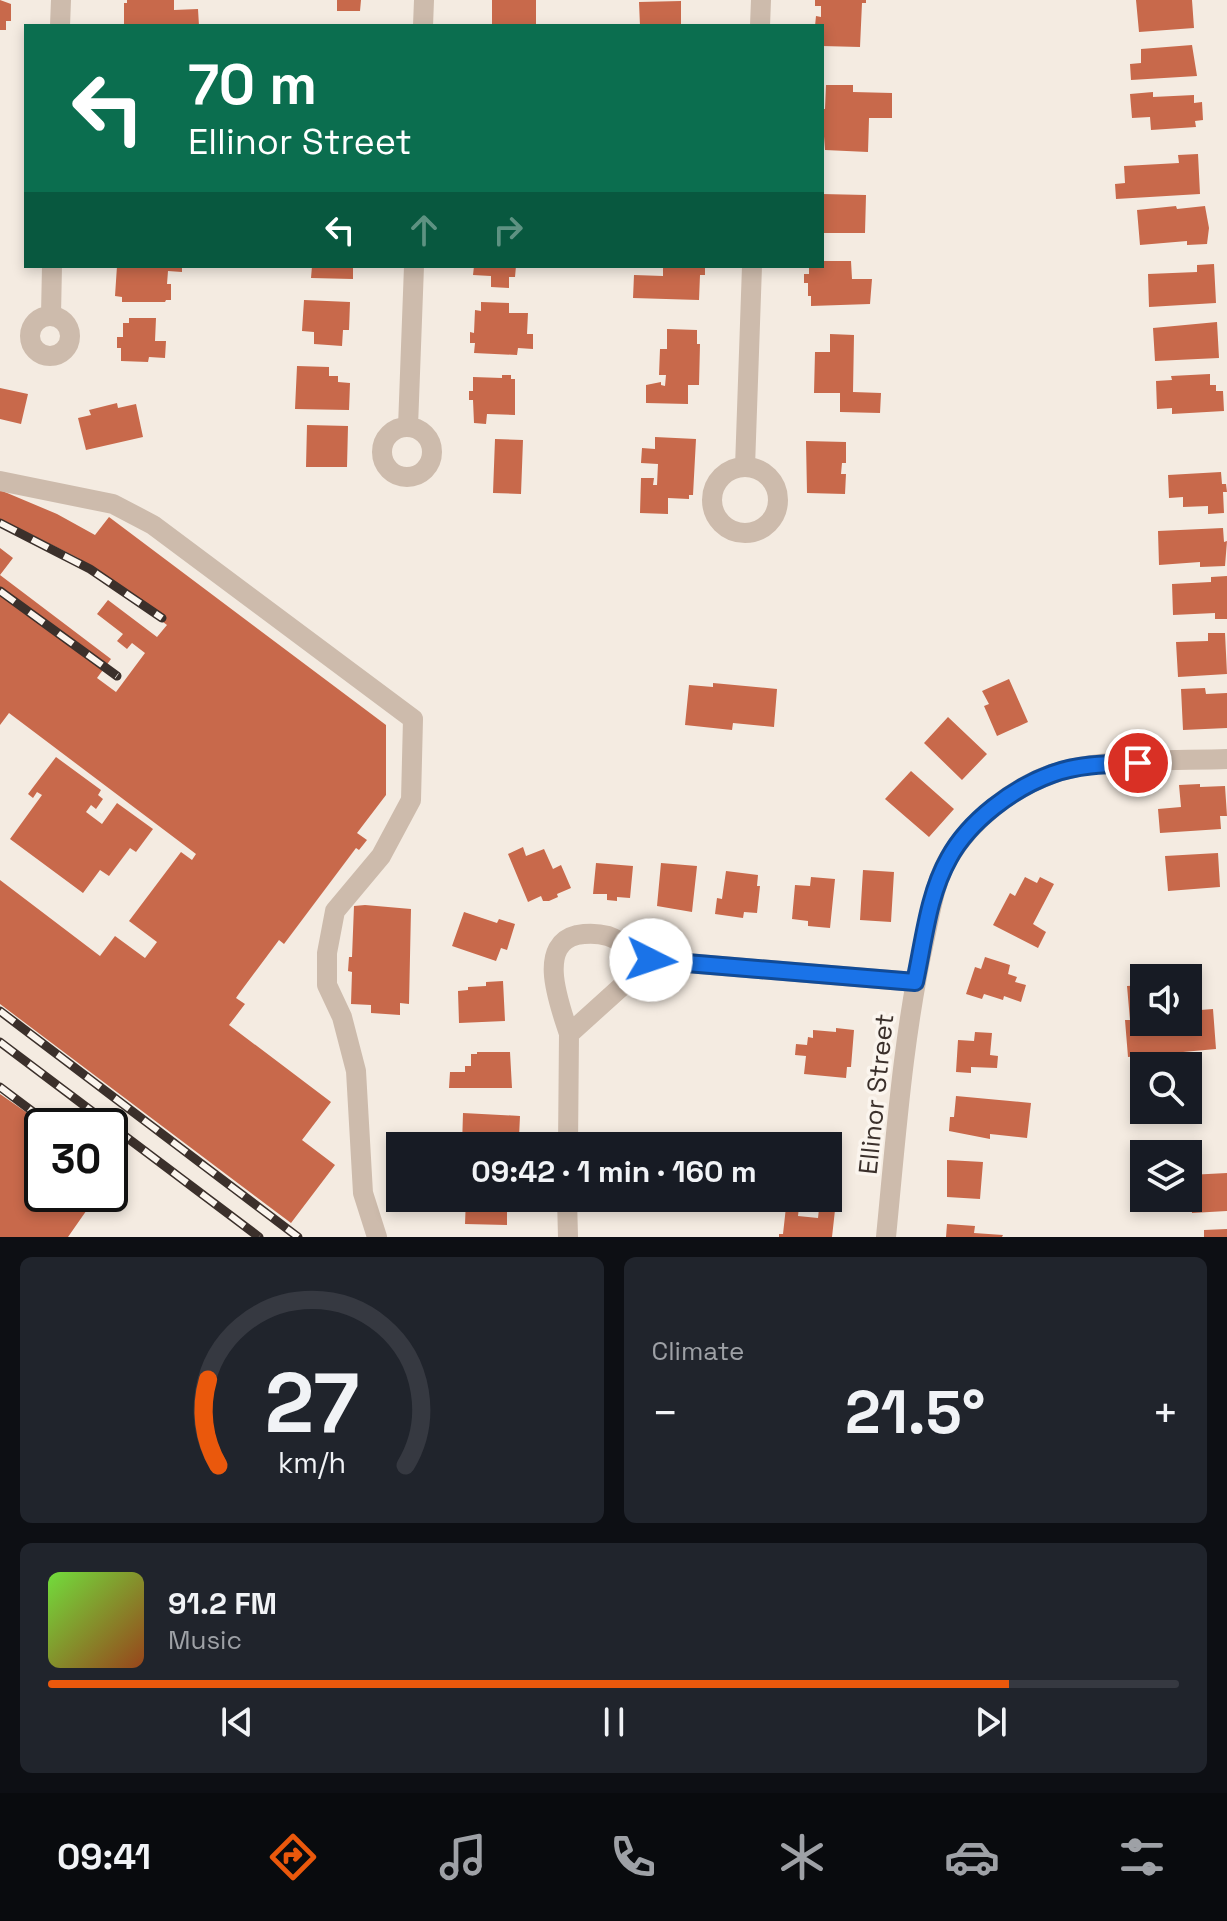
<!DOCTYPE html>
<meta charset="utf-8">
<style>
:root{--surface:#171b24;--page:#20242c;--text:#f1f3f6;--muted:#9ea1a6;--line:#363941;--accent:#ea580c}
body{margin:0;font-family:"Space Grotesk",sans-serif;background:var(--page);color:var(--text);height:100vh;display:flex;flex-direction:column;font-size:30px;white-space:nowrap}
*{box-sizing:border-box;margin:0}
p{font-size:26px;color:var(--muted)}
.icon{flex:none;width:44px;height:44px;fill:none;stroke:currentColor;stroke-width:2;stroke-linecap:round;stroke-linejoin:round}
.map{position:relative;height:1237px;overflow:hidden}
.panel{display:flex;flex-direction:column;gap:20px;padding:20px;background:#0d0f14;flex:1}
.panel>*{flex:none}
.top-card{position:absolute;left:24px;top:24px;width:800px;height:244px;border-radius:0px;box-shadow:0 4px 12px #0003;background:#0b6e4f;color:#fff;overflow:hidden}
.controls{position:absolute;left:1130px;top:964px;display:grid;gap:16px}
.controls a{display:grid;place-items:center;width:72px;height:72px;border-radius:0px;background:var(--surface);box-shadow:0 4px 12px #0003;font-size:40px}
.speed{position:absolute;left:24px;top:1108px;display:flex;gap:16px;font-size:40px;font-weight:700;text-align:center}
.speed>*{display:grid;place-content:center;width:104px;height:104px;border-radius:50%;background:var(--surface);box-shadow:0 4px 12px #0003;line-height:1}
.speed .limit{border:4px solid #111;border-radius:12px;background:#fff;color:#111}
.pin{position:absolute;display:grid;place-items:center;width:68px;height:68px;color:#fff;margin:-34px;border:4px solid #fff;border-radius:50%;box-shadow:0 2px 8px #0007}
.me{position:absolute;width:88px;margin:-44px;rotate:94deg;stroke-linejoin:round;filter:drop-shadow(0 0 6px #0008)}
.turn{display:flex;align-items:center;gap:28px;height:168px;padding:0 32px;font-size:36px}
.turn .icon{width:104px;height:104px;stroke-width:2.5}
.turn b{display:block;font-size:56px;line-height:68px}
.lanes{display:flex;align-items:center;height:76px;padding:0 32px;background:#0003;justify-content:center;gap:40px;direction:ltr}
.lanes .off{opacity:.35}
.big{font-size:60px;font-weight:700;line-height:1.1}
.panel .tile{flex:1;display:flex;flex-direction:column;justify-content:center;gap:12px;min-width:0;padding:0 28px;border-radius:12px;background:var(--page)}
.panel .dial{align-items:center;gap:0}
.dial svg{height:208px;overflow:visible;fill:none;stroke:var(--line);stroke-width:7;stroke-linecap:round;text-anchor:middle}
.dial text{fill:var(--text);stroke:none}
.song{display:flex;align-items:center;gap:24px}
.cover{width:96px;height:96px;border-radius:12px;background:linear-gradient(135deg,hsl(100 70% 55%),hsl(20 70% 35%))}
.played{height:8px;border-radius:4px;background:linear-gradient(90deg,var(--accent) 85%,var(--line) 85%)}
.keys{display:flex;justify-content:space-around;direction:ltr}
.heat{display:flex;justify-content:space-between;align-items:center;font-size:44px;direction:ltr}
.panel .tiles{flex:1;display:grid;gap:20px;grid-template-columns:1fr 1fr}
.tile:last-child{grid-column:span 2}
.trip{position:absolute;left:386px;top:1132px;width:456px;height:80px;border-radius:0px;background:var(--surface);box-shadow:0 4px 12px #0003;font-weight:700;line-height:80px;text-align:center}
.tabs{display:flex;height:128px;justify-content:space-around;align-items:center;background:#090b0e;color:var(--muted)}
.tabs .icon{width:56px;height:56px}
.tabs .on{color:var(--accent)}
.tabs b{font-size:36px;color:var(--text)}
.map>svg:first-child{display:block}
.building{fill:#c8694b}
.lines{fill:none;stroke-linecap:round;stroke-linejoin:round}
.minor{stroke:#cdbbac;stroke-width:20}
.rail-casing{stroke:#3b302b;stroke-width:9}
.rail{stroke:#fbf5ee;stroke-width:6;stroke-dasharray:18;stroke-linecap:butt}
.route-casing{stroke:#114b97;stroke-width:20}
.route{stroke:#1a73e8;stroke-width:14}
.labels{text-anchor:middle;stroke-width:7;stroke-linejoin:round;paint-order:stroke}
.street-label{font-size:26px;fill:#3b302b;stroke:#fbf5ee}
</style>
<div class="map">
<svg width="1227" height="1237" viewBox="0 0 1227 1237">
<rect width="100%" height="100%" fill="#f4ebe1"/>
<path class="building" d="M0 0 11 4V21H6V30H0Z
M127 0H174V10L198 9 199 26H124V3H127Z
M337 0H361L360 11H337Z
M492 0H536V24H492Z
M815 0H866V3H862L860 47 822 46V26H815L816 16 821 17V6H815Z
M1136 0H1192L1194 28 1139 32Z
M681 1V26H640L639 2Z
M1192 45 1197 76 1131 80 1130 64 1141 63V49Z
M826 85H853V92L892 93V118H869L868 152 825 150 822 109H825Z
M1153 92V97L1194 95V103L1202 102 1203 120 1195 121 1196 127 1151 130 1150 117 1132 118 1130 94Z
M1198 154 1200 194 1116 199 1115 184 1125 183 1124 166 1179 163 1178 155Z
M822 194 866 195 865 233H822Z
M1176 206 1177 209 1205 206 1209 228 1207 244 1187 245V241L1140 245 1137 210Z
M822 261H851L852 279H872L870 304 811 306V296H808V283H804V274H809V266H822Z
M1214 264 1216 303 1149 307 1148 274 1197 272V265Z
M117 266H182V272L168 271 167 284H171V300H166L165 302H122V297L115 296Z
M312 266H353V279L311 278Z
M474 266H516L515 277H509V288L491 287V276L473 275Z
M663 266H702L705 268V275H700L699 300 633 298 634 275 663 276Z
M304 300 350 302 349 330H343L342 346 314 344V332L302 331Z
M481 302 509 303V313H528L527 334H533V349L518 348 517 355 474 353 475 343H470V332L474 333 475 310 481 311Z
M129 318H156L155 341H166L165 358 149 357 148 362 121 361V348H117V337H123V323H129Z
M1217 322 1219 358 1155 361 1153 328Z
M667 329 697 330V344H700L699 385H688V404L646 403V385L661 382V385L665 386 666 375H659L660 349H667Z
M830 334 854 335 853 392 881 393 880 413 840 412V393H814L815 352H830Z
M297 366 329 367V376H338V382L350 383 349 410 295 409Z
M1210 374V385H1216V391H1223L1224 411 1172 414V408L1157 409 1156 381 1172 380 1171 376Z
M502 375H511V379H515V415L487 414 486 424 474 423 473 400H469V391H473V377L502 378Z
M0 388 28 394 21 424 0 419Z
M117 403 118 408 136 404 143 437 86 450 78 418 91 415 89 410Z
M307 425 348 426 347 467H306Z
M655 437 696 439 693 495H689V499L668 498V514L640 513 641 478H654L653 485H657L658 464 641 463 642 448 655 449Z
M495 439 523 440 521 494 493 493Z
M806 441 846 442V463H842L841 474H846L845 494 807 493Z
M1221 472 1222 484H1226L1227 492H1223L1224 513 1208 514V506L1183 507V497L1169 498 1168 475Z
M0 490 57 514 95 535 109 517 386 725V795L357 833 367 840 359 850 356 848 284 944 279 940 238 995 236 998 245 1004 229 1025 331 1102 302 1140 335 1165 291 1223 0 1004V880L100 956 115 936 145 958 157 942 129 921 181 852 192 860 196 854 9 713 0 725V548L13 558 0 575 111 659 97 678 116 692 145 653 132 643 127 649 117 641 123 634 97 614 108 600 157 637 167 625 78 558 0 519Z
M1223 528 1224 542 1227 541 1225 566 1200 567V562L1159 565 1158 531Z
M1227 576V619H1215V613L1173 615 1172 584 1211 582V577Z
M1208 633H1225L1227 674 1178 677 1176 642 1208 641Z
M1009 679 1028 722 997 736 984 706 989 704 982 691Z
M713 683 777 689 774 727 733 723 732 730 685 725 689 685 713 687Z
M1205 688 1206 694 1227 693V728L1183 730 1181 689Z
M948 717 987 754 962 780 924 743Z
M56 757 101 790 98 795 103 799 96 809 91 805 86 812 102 824 117 803 153 829 136 852 130 848 109 876 100 870 83 893 10 839 42 795 37 792 33 798 28 794Z
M911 771 954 809 929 837 885 799Z
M1200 784V787L1225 786 1227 816H1220L1221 829 1160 833 1158 809 1181 807 1179 785Z
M523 847 526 856 544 849 553 869 561 865 571 888 557 894 558 897 549 901H543L541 896 528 902 508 854Z
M1218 853 1220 887 1168 891 1165 856Z
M596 863 633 866 630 898 617 897V901L607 900V894H593Z
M661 863 697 866 692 912 657 906Z
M863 870 894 872 891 922 860 920Z
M726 871 758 875 757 886H760L757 913 744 912 743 918 715 914 717 898 722 899Z
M811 877 835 879 830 928 808 926V921L792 919 795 885 810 886Z
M1025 877 1037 883 1040 877 1054 884 1033 924 1046 932 1038 948 993 925 1010 893 1015 896Z
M365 905 411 909 409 1004 400 1003V1015L371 1013V1005L351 1004 352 972 348 971 349 957H352L354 906Z
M464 912 497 923 499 919 515 924 507 950 501 948 496 961 452 946Z
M985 957 1010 965 1008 974 1017 977 1015 982 1026 985 1021 1002 1004 996 1003 1000 984 994 982 999 966 994 975 967 981 969Z
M503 981 505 1021 459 1023 458 991 468 990V987L486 986V982Z
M1144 985V1022H1188V1011L1213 1009 1216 1049 1128 1057 1125 1020H1130L1127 986Z
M836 1028 854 1030 851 1067H847L846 1078 804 1074 806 1056 795 1055 796 1044 807 1045 808 1037 813 1038V1030L836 1032Z
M975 1032 992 1033 990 1055 998 1056 997 1068 971 1067V1073L956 1072 958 1040 974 1041Z
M477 1052H510L512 1088H449L450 1072H465V1066H471V1054H477Z
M0 1094 46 1126H42V1194H98L68 1237H0Z
M956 1096 1031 1103 1027 1138 990 1134V1139L949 1131 950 1117H954Z
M463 1113 520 1116 519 1137H513L512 1143H507V1146H462Z
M822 1140 838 1143 839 1166 835 1165 836 1171 828 1170V1146H821Z
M947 1160 983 1162 980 1199 947 1197Z
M1227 1173V1211L1192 1213 1189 1175Z
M466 1198H513V1212H507V1225L465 1224Z
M787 1198H800L798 1216 818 1218 819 1209 835 1210 832 1237H779V1234H783Z
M947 1224 975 1226 974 1233 1003 1235 1002 1237H946Z
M1227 1229V1237H1204V1230Z"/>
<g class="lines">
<path class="minor" d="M60 26 61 0
M423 26 424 0
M760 26 761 0
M51 315 52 266
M30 336a20 20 0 1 1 40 0a20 20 0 1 1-40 0Z
M382 452a25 25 0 1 1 50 0a25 25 0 1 1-50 0Z
M408 427 414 266
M745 467 752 266
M712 500a33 33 0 1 1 66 0a33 33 0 1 1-66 0Z
M0 481 113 504 153 525 413 719 411 800 381 856 335 911 327 953V985L342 1017 356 1071 363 1193 377 1237
M569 1034C561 1008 535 945 577 935 588 933 597 933 608 936 622 941 637 953 651 960
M568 1146 569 1034 651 960 915 982
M567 1198 568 1237
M886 1237C896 1136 903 1035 925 937 931 910 935 880 950 856 972 820 1012 788 1052 774 1100 757 1176 761 1227 759"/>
<defs>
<path id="rail" d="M0 523 90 569 162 618
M0 591 117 676
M0 1011 298 1237
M0 1042 259 1237
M0 1087 52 1126"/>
</defs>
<use href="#rail" class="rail-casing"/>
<use href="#rail" class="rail"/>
</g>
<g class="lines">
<defs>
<path id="route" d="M651 960 915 982C924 941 928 895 949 858 969 821 1013 788 1052 774 1079 764 1110 764 1138 763"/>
</defs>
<use href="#route" class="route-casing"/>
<use href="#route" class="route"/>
</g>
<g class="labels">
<g class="street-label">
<text transform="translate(876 1094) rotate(-84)" y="9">Ellinor Street</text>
</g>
</g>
</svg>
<div class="controls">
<a><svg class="icon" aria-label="sound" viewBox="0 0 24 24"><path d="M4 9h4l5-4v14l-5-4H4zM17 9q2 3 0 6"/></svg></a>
<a><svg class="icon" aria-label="search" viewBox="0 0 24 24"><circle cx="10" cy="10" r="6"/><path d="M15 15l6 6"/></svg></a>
<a><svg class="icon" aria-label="layers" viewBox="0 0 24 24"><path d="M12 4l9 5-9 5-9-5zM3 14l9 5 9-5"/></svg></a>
</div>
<div class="speed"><div class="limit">30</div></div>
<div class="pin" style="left:1138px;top:763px;background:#d93025"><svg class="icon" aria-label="arrive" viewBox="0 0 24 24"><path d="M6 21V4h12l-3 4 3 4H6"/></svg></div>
<svg class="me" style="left:651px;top:960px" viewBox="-20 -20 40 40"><circle r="19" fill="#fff"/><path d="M0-13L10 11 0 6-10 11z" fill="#1a73e8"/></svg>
<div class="trip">09:42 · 1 min · 160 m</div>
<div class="top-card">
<div class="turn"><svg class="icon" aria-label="left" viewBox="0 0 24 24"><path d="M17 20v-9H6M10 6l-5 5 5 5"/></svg><div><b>70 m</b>Ellinor Street</div></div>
<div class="lanes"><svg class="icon" aria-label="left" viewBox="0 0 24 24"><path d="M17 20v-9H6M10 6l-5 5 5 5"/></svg><svg class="icon off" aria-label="ahead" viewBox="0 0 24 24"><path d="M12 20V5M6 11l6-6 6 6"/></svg><svg class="icon off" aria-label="right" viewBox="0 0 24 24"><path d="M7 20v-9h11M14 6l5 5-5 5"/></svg></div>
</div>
</div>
<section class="panel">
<div class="tiles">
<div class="tile dial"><svg viewBox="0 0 100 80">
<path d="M14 69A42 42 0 1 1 86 69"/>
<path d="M14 69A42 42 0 0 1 10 36" stroke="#ea580c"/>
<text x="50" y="56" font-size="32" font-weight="700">27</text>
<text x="50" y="72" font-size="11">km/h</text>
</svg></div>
<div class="tile"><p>Climate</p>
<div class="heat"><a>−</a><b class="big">21.5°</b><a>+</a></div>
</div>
<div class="tile">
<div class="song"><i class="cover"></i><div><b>91.2 FM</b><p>Music</p></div></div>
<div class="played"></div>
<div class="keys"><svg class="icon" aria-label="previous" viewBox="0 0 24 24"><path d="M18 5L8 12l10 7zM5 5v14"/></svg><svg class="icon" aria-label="pause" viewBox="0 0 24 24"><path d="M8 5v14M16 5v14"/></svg><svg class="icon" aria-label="next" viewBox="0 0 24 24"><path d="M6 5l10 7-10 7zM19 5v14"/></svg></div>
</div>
</div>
</section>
<nav class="tabs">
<b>09:41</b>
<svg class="icon on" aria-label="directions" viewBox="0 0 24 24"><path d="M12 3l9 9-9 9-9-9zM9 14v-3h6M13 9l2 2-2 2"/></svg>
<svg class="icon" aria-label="music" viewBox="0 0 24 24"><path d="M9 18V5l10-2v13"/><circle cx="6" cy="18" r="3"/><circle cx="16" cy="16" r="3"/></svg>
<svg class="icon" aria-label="phone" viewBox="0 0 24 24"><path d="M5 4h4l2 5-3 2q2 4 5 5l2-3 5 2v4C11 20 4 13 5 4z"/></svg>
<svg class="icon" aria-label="climate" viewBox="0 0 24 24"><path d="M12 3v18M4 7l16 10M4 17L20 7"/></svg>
<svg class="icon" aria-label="car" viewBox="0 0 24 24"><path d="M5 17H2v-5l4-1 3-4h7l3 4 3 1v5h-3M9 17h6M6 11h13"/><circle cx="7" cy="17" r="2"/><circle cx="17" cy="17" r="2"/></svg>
<svg class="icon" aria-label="filters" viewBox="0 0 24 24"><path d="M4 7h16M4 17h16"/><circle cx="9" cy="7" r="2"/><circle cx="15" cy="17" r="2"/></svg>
</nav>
